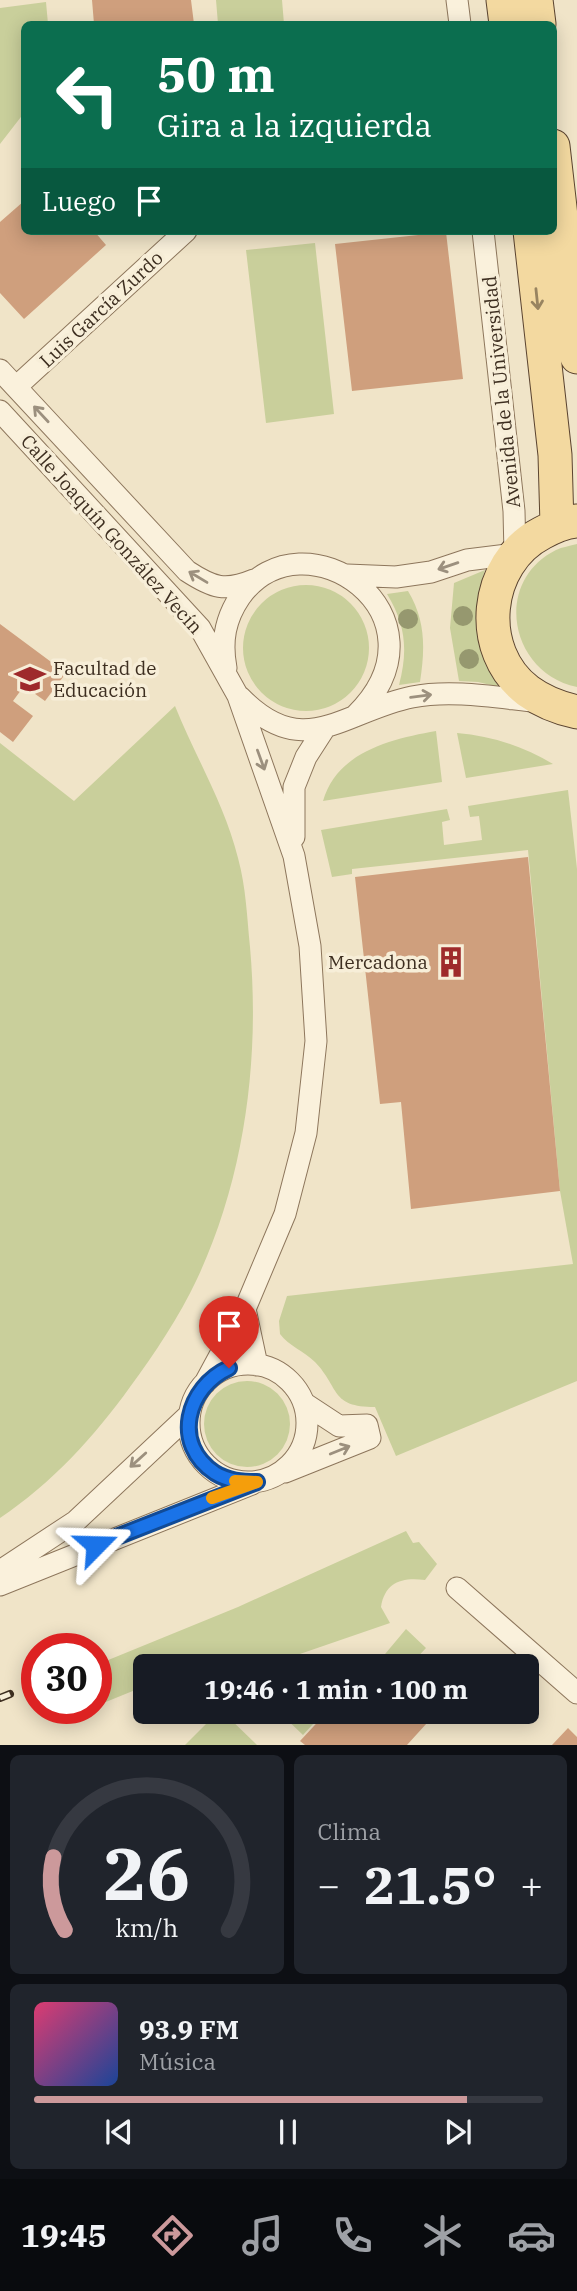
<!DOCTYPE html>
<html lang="es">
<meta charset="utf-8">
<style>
:root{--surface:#171b24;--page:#20242c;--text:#f1f3f6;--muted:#9ea1a6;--line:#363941;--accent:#cc999b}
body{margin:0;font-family:"IBM Plex Serif",serif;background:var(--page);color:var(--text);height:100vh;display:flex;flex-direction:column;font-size:26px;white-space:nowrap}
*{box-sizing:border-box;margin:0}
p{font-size:23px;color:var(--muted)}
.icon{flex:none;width:38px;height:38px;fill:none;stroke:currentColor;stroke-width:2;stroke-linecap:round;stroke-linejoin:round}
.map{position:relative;height:1745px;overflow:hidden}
.panel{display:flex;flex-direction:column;gap:10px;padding:10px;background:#0d0f14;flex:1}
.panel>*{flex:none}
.hud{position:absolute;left:21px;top:21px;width:536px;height:214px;border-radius:10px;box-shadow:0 4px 18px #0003;background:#0b6e4f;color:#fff;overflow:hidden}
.speed{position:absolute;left:21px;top:1633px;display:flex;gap:14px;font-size:35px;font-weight:700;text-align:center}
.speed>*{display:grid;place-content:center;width:91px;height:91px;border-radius:50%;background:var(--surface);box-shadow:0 4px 18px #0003;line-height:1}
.speed .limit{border:10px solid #d22;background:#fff;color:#111}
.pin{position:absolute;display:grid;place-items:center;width:60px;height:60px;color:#fff;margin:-72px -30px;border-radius:50% 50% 50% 0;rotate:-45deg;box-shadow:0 0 7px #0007}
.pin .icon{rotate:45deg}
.me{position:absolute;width:77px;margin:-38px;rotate:68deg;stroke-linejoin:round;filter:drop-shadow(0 0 5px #0008)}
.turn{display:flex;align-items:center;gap:24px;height:147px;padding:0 21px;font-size:32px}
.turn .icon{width:91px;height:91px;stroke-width:2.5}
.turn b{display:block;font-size:49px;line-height:60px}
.then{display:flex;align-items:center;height:66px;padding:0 21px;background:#0003;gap:14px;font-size:26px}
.big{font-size:52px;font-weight:700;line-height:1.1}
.panel .card{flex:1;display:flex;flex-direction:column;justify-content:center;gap:10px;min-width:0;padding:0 24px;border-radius:10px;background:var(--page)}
.panel .dial{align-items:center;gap:0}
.dial svg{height:182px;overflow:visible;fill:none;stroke:var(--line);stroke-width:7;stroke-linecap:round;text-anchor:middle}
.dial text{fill:var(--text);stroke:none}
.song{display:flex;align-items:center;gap:21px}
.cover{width:84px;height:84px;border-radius:10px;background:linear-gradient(135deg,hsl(340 70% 55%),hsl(220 70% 35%))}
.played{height:7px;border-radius:4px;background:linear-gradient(90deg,var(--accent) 85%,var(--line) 85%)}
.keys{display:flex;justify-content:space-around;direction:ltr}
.heat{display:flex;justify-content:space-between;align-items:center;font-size:38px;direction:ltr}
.panel .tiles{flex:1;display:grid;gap:10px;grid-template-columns:1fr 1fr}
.card:last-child{grid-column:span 2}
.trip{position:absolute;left:133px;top:1654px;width:406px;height:70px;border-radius:10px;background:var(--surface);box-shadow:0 4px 18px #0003;font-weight:700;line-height:70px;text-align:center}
.tabs{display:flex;height:112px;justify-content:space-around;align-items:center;background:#090b0e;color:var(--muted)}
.tabs .icon{width:49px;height:49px}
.tabs .active{color:var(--accent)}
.tabs b{font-size:32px;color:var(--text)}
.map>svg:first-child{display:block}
.green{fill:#c9cf9b}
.building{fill:#cf9f7d}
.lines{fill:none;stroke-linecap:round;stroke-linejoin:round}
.street-casing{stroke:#8d765c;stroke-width:23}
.primary-casing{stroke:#5b4430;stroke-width:35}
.street{stroke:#faf1dc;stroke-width:21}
.primary{stroke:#f3d9a0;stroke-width:33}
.rail-casing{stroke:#3d2e20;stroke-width:8}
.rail{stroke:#f7eed8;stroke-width:5;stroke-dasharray:16;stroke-linecap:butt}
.tree{fill:#96986f}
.oneway{stroke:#988460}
.oneway2{stroke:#9c907e}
.route-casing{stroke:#114b97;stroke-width:18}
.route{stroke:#1a73e8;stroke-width:12}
.slow{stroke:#f59e0b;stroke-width:12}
.labels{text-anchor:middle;stroke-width:7;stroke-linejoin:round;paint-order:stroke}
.street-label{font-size:19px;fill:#3d2e20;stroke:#f7eed8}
.poi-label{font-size:19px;fill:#3d2e20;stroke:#f7eed8;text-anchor:start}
</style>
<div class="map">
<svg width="577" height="1745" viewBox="0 0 577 1745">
<rect width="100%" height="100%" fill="#f0e4c8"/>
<path class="green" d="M216 0H282L284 24H218Z
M46 2 48 24H24V113L0 144V8Z
M315 243 334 414 266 423 246 250Z
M577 544V687C510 673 492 582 556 550 562 547 570 546 577 544Z
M485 570C471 617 472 645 499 687L478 682 459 681 450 628 454 583Z
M243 648a63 63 0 1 1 126 0a63 63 0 1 1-126 0Z
M408 591C426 621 425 649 420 682L399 685C408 651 406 625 387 594Z
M175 706C195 756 225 805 238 858 246 887 247 917 250 947 260 1058 245 1177 197 1279 179 1317 155 1353 130 1387 95 1436 51 1484 0 1518V743L74 801Z
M436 731 442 782 323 801C337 752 391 739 436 731Z
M457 733C492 736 523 746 553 764L466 778Z
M568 790 577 869V1381L396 1456 375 1407C330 1407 340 1388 315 1362 304 1351 289 1346 280 1334L279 1321 287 1296 573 1264 560 1191 528 850 352 869V874L332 877 321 830 447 809 450 820 442 822 444 845 482 840 479 816 470 817 468 806Z
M204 1424a43 43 0 1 1 86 0a43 43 0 1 1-86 0Z
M406 1531 413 1543 419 1542 437 1564 425 1580C402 1577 385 1582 381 1607L390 1623 265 1666H239L235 1656 225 1654 194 1666H145V1686L96 1706V1665L238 1607Z
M406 1629 426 1648 409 1666H375Z
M218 1712H223L257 1745H185Z
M279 1712H324L303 1735Z"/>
<path class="building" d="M92 0H191L194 24H94Z
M24 201V231H94L106 245 24 319 0 293V222Z
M446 232 463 379 352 391 335 244Z
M0 624 66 673 45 701 24 686 13 701 33 716 13 742 0 732Z
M528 857 560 1191 411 1209 401 1102 380 1104 355 877Z
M449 1654 463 1666H438Z
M327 1712H437L407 1745H305L300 1741Z
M568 1728 577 1737V1745H552Z"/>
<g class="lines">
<defs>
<path id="street" d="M457 0 460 24
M0 370 187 571C213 588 225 592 254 580
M16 387 186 231
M0 411 200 628 238 696 294 856 310 946 316 1041 306 1133 285 1214 245 1309 205 1383
M347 575 396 577 431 572 467 560 515 554 514 511 483 231
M226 668C221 641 225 619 240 597 304 508 456 616 356 715
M240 697C304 763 343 711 412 697 453 689 499 698 541 702
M294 837V787L306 757 324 729
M245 1309 257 1365
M189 1423a59 59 0 1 1 118 0a59 59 0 1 1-118 0Z
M285 1472 370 1438 367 1425 339 1426 304 1403
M0 1571 76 1521 189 1415
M0 1585 252 1484
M457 1588 577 1693"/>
<path id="primary" d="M503 0 506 24
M536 0 539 24
M553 146 577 357
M530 231 555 455 557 525
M577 521C564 522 553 527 542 533 484 563 475 651 528 691 543 702 559 708 577 712"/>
</defs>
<use href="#street" class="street-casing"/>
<use href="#primary" class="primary-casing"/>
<use href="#street" class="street"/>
<use href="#primary" class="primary"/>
<defs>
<path id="rail" d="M0 1698 10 1694"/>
</defs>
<use href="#rail" class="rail-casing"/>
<use href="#rail" class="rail"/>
</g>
<g class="tree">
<circle cx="463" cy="616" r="10"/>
<circle cx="408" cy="619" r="10"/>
<circle cx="469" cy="659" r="10"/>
</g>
<defs><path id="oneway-shaft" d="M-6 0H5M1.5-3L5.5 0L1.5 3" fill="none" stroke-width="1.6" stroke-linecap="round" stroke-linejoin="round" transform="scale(1.75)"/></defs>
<use class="oneway" href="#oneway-shaft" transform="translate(537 299) rotate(84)"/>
<g class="oneway2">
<use href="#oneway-shaft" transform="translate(41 414) rotate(-133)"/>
<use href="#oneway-shaft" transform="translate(448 566) rotate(161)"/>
<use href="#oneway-shaft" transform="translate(198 577) rotate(-149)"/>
<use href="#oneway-shaft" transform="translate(421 696) rotate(-7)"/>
<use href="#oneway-shaft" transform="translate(261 760) rotate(70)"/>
<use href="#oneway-shaft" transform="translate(340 1450) rotate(-22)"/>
<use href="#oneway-shaft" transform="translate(138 1460) rotate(138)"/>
</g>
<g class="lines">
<defs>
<path id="route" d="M96 1545 257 1482C242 1482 228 1481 215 1473 171 1444 187 1387 229 1368"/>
</defs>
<use href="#route" class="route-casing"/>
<use href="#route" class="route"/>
<path class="slow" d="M212 1498 257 1482 235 1481"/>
</g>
<defs>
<symbol id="university-bare" viewBox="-9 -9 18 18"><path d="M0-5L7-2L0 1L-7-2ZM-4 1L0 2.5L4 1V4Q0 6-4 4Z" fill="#9e2a2b" stroke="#f7eed8" stroke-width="2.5" paint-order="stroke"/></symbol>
<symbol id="building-bare" viewBox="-9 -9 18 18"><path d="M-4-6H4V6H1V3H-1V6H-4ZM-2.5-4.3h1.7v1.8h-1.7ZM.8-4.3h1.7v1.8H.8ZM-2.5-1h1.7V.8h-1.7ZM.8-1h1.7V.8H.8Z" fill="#9e2a2b" stroke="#f7eed8" stroke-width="2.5" paint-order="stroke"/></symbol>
</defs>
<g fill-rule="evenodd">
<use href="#university-bare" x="8" y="657" width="44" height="44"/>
<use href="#building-bare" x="429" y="940" width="44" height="44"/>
</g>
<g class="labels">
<g class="street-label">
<text transform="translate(101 309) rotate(-43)" y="7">Luis García Zurdo</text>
<text transform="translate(501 392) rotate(-96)" y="7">Avenida de la Universidad</text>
<text transform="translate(112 534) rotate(48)" y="7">Calle Joaquín González Vecín</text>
</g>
<g class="poi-label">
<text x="53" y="675">Facultad de<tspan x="53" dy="22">Educación</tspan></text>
<text x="428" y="969" text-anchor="end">Mercadona</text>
</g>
</g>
</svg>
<div class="speed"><div class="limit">30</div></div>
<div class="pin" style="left:229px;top:1368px;background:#d93025"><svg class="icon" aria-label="arrive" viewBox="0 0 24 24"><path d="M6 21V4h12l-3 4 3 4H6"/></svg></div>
<svg class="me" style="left:96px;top:1545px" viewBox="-20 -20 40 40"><path d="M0-17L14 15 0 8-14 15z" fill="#1a73e8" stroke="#fff" stroke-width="4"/></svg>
<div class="trip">19:46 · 1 min · 100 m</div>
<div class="hud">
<div class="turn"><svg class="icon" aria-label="left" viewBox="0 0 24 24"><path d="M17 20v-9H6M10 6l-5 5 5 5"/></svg><div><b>50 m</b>Gira a la izquierda</div></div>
<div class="then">Luego<svg class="icon" aria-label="arrive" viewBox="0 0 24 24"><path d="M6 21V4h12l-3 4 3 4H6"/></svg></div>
</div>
</div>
<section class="panel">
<div class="tiles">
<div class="card dial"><svg viewBox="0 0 100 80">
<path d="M14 69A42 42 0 1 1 86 69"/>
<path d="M14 69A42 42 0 0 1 9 37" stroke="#cc999b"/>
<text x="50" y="56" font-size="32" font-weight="700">26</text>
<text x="50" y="72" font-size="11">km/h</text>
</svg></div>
<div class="card"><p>Clima</p>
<div class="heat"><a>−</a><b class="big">21.5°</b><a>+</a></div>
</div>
<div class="card">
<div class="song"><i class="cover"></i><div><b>93.9 FM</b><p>Música</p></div></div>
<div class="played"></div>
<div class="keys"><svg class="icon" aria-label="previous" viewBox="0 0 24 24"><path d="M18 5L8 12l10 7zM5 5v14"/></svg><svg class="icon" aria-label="pause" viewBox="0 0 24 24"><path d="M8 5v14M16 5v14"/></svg><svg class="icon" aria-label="next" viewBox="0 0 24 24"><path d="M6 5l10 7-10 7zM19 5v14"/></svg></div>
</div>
</div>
</section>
<nav class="tabs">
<b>19:45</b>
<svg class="icon active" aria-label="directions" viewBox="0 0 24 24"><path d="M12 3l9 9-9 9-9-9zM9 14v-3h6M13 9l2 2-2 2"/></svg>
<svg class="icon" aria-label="music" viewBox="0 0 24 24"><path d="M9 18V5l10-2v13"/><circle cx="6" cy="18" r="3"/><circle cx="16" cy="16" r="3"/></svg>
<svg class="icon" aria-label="phone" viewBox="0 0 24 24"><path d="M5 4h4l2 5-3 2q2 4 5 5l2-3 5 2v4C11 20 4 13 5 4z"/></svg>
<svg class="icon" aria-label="climate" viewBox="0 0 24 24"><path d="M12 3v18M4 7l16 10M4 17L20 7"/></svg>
<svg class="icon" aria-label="car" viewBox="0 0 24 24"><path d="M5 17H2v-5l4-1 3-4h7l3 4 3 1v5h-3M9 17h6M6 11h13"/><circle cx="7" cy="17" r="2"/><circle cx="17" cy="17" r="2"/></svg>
</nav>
